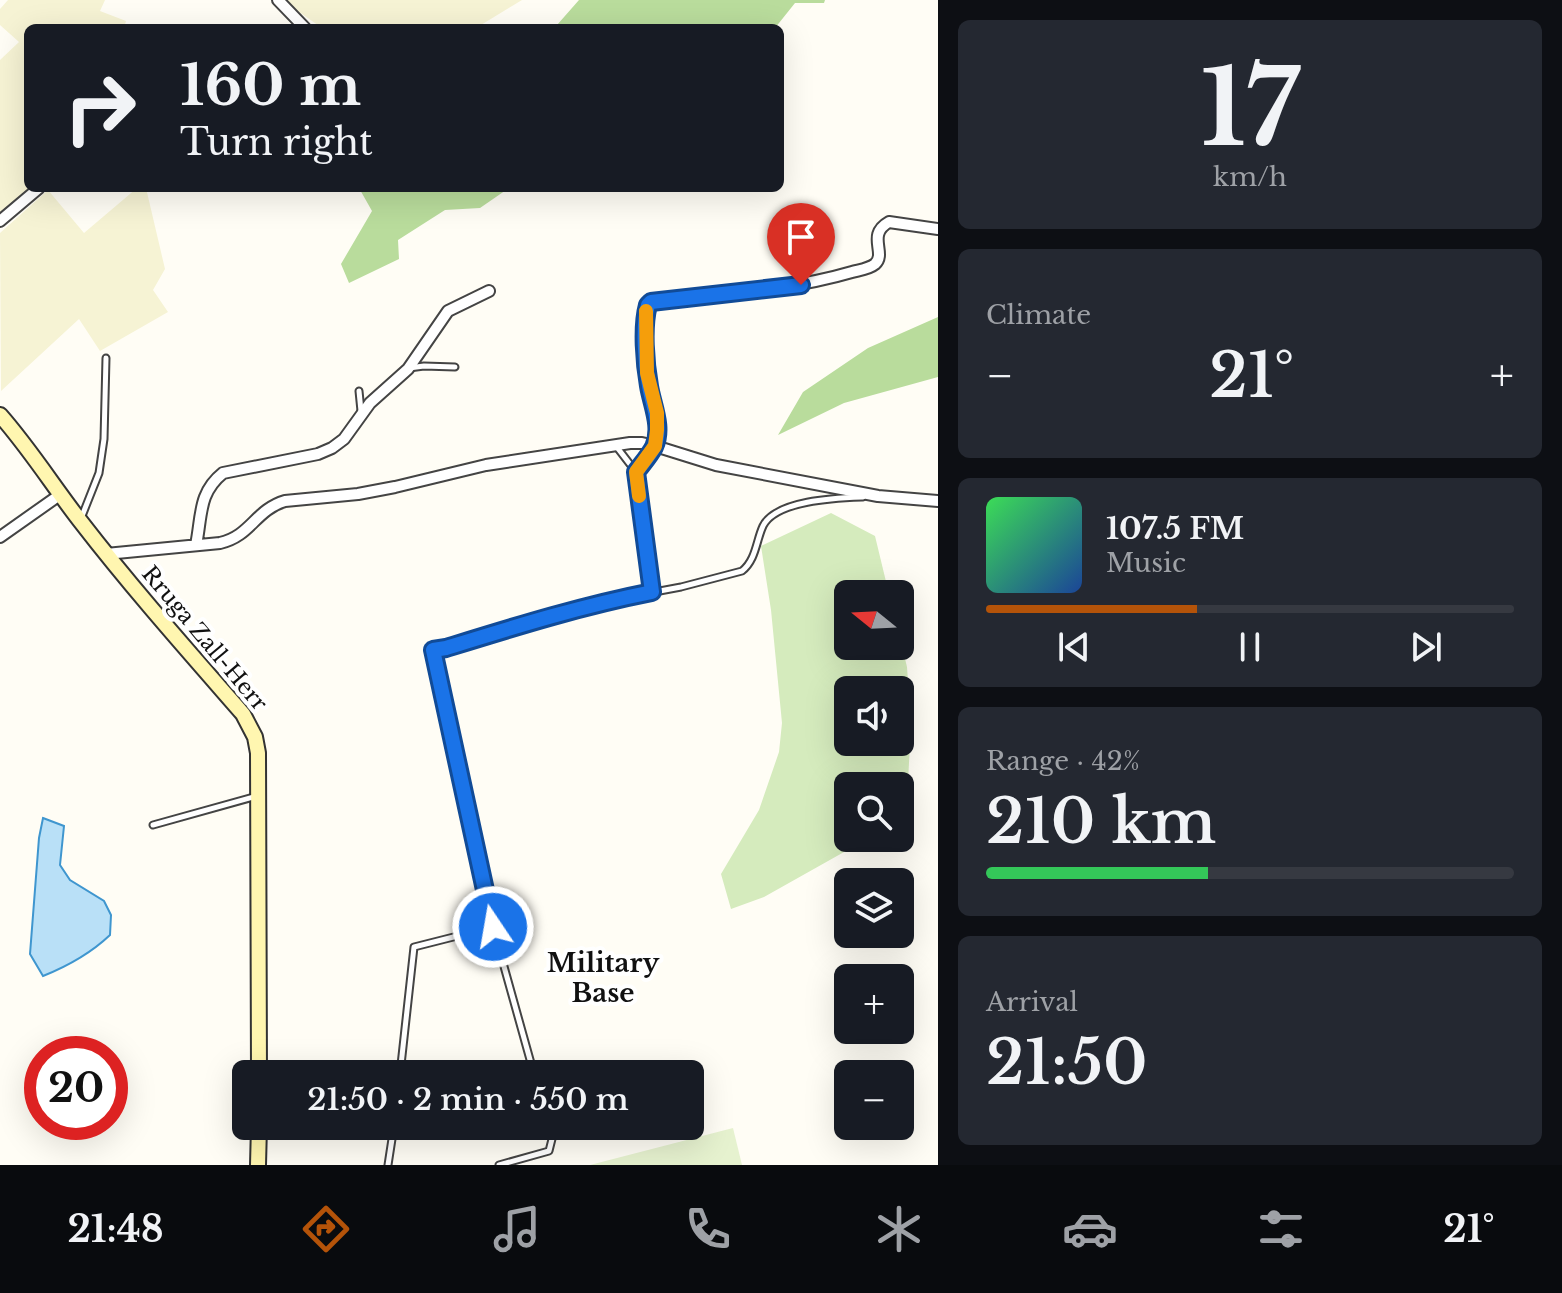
<!DOCTYPE html>
<meta charset="utf-8">
<style>
:root{--surface:#171b24;--page:#242831;--text:#f1f3f6;--muted:#9ea1a6;--line:#363941;--accent:#b45309}
body{margin:0;font-family:"Libre Baskerville",serif;background:var(--page);color:var(--text);height:100vh;display:flex;flex-direction:column;font-size:30px;white-space:nowrap}
*{box-sizing:border-box;margin:0}
p{font-size:26px;color:var(--muted)}
.icon{flex:none;width:44px;height:44px;fill:none;stroke:currentColor;stroke-width:2;stroke-linecap:round;stroke-linejoin:round}
.map{position:relative;flex:1;overflow:hidden}
.panel{display:flex;flex-direction:column;gap:20px;padding:20px;background:#0d0f14;width:624px}
.panel>*{flex:none}
.top-card{position:absolute;left:24px;top:24px;width:760px;height:168px;border-radius:12px;box-shadow:0 8px 32px #0002;background:#171b24;color:var(--text);overflow:hidden}
.needle{width:52px;rotate:288deg}
.fabs{position:absolute;left:834px;top:580px;display:grid;gap:16px}
.fabs a{display:grid;place-items:center;width:80px;height:80px;border-radius:12px;background:var(--surface);box-shadow:0 8px 32px #0002;font-size:40px}
.speed{position:absolute;left:24px;top:1036px;display:flex;gap:16px;font-size:40px;font-weight:700;text-align:center}
.speed>*{display:grid;place-content:center;width:104px;height:104px;border-radius:50%;background:var(--surface);box-shadow:0 8px 32px #0002;line-height:1}
.speed .limit{border:12px solid #d22;background:#fff;color:#111}
.pin{position:absolute;display:grid;place-items:center;width:68px;height:68px;color:#fff;margin:-82px -34px;border-radius:50% 50% 50% 0;rotate:-45deg;box-shadow:0 0 8px #0007}
.pin .icon{rotate:45deg}
.me{position:absolute;width:88px;margin:-44px;rotate:348deg;stroke-linejoin:round;filter:drop-shadow(0 0 6px #0008)}
.turn{display:flex;align-items:center;gap:28px;height:168px;padding:0 24px;font-size:36px}
.turn .icon{width:104px;height:104px;stroke-width:2.5}
.turn b{display:block;font-size:56px;line-height:68px}
.big{font-size:60px;font-weight:600;line-height:1.1}
.panel .card{flex:1;display:flex;flex-direction:column;justify-content:center;gap:12px;min-width:0;padding:0 28px;border-radius:12px;background:var(--page)}
.panel .dial{align-items:center;gap:0}
.dial b{font-size:104px;line-height:1}
.song{display:flex;align-items:center;gap:24px}
.cover{width:96px;height:96px;border-radius:12px;background:linear-gradient(135deg,hsl(130 70% 55%),hsl(220 70% 35%))}
.played{height:8px;border-radius:4px;background:linear-gradient(90deg,var(--accent) 40%,var(--line) 40%)}
.keys{display:flex;justify-content:space-around;direction:ltr}
.heat{display:flex;justify-content:space-between;align-items:center;font-size:44px;direction:ltr}
.charge{height:12px;border-radius:6px;background:linear-gradient(90deg,#34c759 42%,var(--line) 0)}
.trip{position:absolute;left:232px;top:1060px;width:472px;height:80px;border-radius:12px;background:var(--surface);box-shadow:0 8px 32px #0002;font-weight:600;line-height:80px;text-align:center}
.dock{display:flex;height:128px;justify-content:space-around;align-items:center;background:#090b0e;color:var(--muted)}
.dock .icon{width:56px;height:56px}
.dock .selected{color:var(--accent)}
.dock b{font-size:36px;color:var(--text)}
main{display:flex;flex:1;min-height:0}
.map>svg:first-child{display:block}
.farmland{fill:#f6f3d4}
.green{fill:#d5ebbd;fill-rule:evenodd}
.forest{fill:#b9dc9c}
.pitch{fill:#e6f2cf}
.water{fill:#b9e0f7;stroke:#3f96cf;stroke-width:2}
.lines{fill:none;stroke-linecap:round;stroke-linejoin:round}
.service-casing{stroke:#444;stroke-width:9}
.minor-casing{stroke:#444;stroke-width:14}
.secondary-casing{stroke:#333;stroke-width:18}
.service{stroke:#fff;stroke-width:5}
.minor{stroke:#fff;stroke-width:10}
.secondary{stroke:#fff6b0;stroke-width:14}
.route-casing{stroke:#114b97;stroke-width:20}
.route{stroke:#1a73e8;stroke-width:14}
.slow{stroke:#f59e0b;stroke-width:14}
.labels{text-anchor:middle;stroke-width:8;stroke-linejoin:round;paint-order:stroke}
.street-label{font-size:22px;fill:#111;stroke:#fff}
.quarter-label{font-size:26px;font-weight:bold;fill:#111;stroke:#fff}
</style>
<main>
<div class="map">
<svg width="938" height="1165" viewBox="0 0 938 1165">
<rect width="100%" height="100%" fill="#fffdf5"/>
<path class="farmland" d="M8 0H105L100 11 126 21 124 28H28V188H34L0 217V60L19 42 0 25V9Z
M287 0H522L476 28H322L292 7Z
M137 188H146L165 269 153 290 168 312 100 351 79 319 1 391 0 233 48 190 84 233Z"/>
<path class="green" d="M831 513 875 536 889 594H848V646H900V638L907 667 911 725 908 782 900 793V786H848V838H869L764 897 731 909 721 874 759 810 779 752 782 723 771 610 761 546ZM900 690V742H848V690Z"/>
<path class="forest" d="M579 0H825L824 3H795L775 28H549L557 25Z
M359 188H509L480 208 445 210 398 240 399 259 349 283 341 264 372 211Z
M938 317V377L844 403 778 435 803 392 868 348Z"/>
<path class="pitch" d="M733 1128 742 1165H590Z"/>
<path class="water" d="M43 818 64 826 60 865 70 880 104 901 111 915 110 935C90 954 68 966 43 976L30 954 39 838Z"/>
<g class="lines">
<defs>
<path id="service" d="M409 368 424 366 455 367
M359 391 361 411
M616 446 636 472 652 592
M636 472 654 447
M82 516 99 473 104 439 106 358
M153 825 257 796
M493 927 534 1074
M400 1074 414 947 493 927 433 650 446 648 544 617 617 599 681 587 742 571C756 560 756 541 763 526 776 500 837 498 863 497
M388 1165 394 1126
M499 1165 549 1151 552 1139 549 1126"/>
<path id="minor" d="M278 0 305 28
M0 221 39 188
M655 446 657 413 649 386 646 354 648 305 651 302C718 294 787 291 852 272 859 270 869 269 875 264 887 253 866 235 889 222L938 229
M0 537 61 494
M196 545C202 516 198 493 223 473L318 454 332 448 344 439 370 403 408 369 448 311 489 291
M106 554 220 543C251 536 255 510 285 501L358 494 395 487 486 465 630 443H642L655 446 716 465 878 496 938 501"/>
<path id="secondary" d="M0 415C30 449 53 486 81 522 132 588 188 651 243 714L255 737 258 753 259 1074
M258 1165 259 1126"/>
</defs>
<use href="#service" class="service-casing"/>
<use href="#minor" class="minor-casing"/>
<use href="#secondary" class="secondary-casing"/>
<use href="#service" class="service"/>
<use href="#minor" class="minor"/>
<use href="#secondary" class="secondary"/>
</g>
<g class="lines">
<defs>
<path id="route" d="M493 927 433 650 446 648C514 627 581 606 652 592L636 472C642 464 650 455 654 447 663 427 652 405 649 386 645 363 642 327 648 305L651 302 801 285"/>
</defs>
<use href="#route" class="route-casing"/>
<use href="#route" class="route"/>
<path class="slow" d="M639 496 636 472 655 446 657 430V413L647 373 646 311"/>
</g>
<g class="labels">
<g class="street-label">
<text transform="translate(205 638) rotate(50)" y="8">Rruga Zall-Herr</text>
</g>
<g class="quarter-label">
<text x="603" y="972">Military<tspan x="603" dy="30">Base</tspan></text>
</g>
</g>
</svg>
<div class="fabs">
<a><svg class="needle" viewBox="-14 -14 28 28"><path d="M0-13l5 13h-10z" fill="#e53935"/><path d="M0 13l5-13h-10z" fill="#9ea1a6"/></svg></a>
<a><svg class="icon" aria-label="sound" viewBox="0 0 24 24"><path d="M4 9h4l5-4v14l-5-4H4zM17 9q2 3 0 6"/></svg></a>
<a><svg class="icon" aria-label="search" viewBox="0 0 24 24"><circle cx="10" cy="10" r="6"/><path d="M15 15l6 6"/></svg></a>
<a><svg class="icon" aria-label="layers" viewBox="0 0 24 24"><path d="M12 4l9 5-9 5-9-5zM3 14l9 5 9-5"/></svg></a>
<a>+</a>
<a>−</a>
</div>
<div class="speed"><div class="limit">20</div></div>
<div class="pin" style="left:801px;top:285px;background:#d93025"><svg class="icon" aria-label="arrive" viewBox="0 0 24 24"><path d="M6 21V4h12l-3 4 3 4H6"/></svg></div>
<svg class="me" style="left:493px;top:927px" viewBox="-20 -20 40 40"><circle r="17" fill="#1a73e8" stroke="#fff" stroke-width="3"/><path d="M0-11L8 9 0 5-8 9z" fill="#fff"/></svg>
<div class="trip">21:50 · 2 min · 550 m</div>
<div class="top-card">
<div class="turn"><svg class="icon" aria-label="right" viewBox="0 0 24 24"><path d="M7 20v-9h11M14 6l5 5-5 5"/></svg><div><b>160 m</b>Turn right</div></div>
</div>
</div>
<section class="panel">
<div class="card dial"><b>17</b><p>km/h</p></div>
<div class="card"><p>Climate</p>
<div class="heat"><a>−</a><b class="big">21°</b><a>+</a></div>
</div>
<div class="card">
<div class="song"><i class="cover"></i><div><b>107.5 FM</b><p>Music</p></div></div>
<div class="played"></div>
<div class="keys"><svg class="icon" aria-label="previous" viewBox="0 0 24 24"><path d="M18 5L8 12l10 7zM5 5v14"/></svg><svg class="icon" aria-label="pause" viewBox="0 0 24 24"><path d="M8 5v14M16 5v14"/></svg><svg class="icon" aria-label="next" viewBox="0 0 24 24"><path d="M6 5l10 7-10 7zM19 5v14"/></svg></div>
</div>
<div class="card"><p>Range · 42%</p><b class="big">210 km</b><div class="charge"></div></div>
<div class="card"><p>Arrival</p><b class="big">21:50</b></div>
</section>
</main>
<nav class="dock">
<b>21:48</b>
<svg class="icon selected" aria-label="directions" viewBox="0 0 24 24"><path d="M12 3l9 9-9 9-9-9zM9 14v-3h6M13 9l2 2-2 2"/></svg>
<svg class="icon" aria-label="music" viewBox="0 0 24 24"><path d="M9 18V5l10-2v13"/><circle cx="6" cy="18" r="3"/><circle cx="16" cy="16" r="3"/></svg>
<svg class="icon" aria-label="phone" viewBox="0 0 24 24"><path d="M5 4h4l2 5-3 2q2 4 5 5l2-3 5 2v4C11 20 4 13 5 4z"/></svg>
<svg class="icon" aria-label="climate" viewBox="0 0 24 24"><path d="M12 3v18M4 7l16 10M4 17L20 7"/></svg>
<svg class="icon" aria-label="car" viewBox="0 0 24 24"><path d="M5 17H2v-5l4-1 3-4h7l3 4 3 1v5h-3M9 17h6M6 11h13"/><circle cx="7" cy="17" r="2"/><circle cx="17" cy="17" r="2"/></svg>
<svg class="icon" aria-label="filters" viewBox="0 0 24 24"><path d="M4 7h16M4 17h16"/><circle cx="9" cy="7" r="2"/><circle cx="15" cy="17" r="2"/></svg>
<b>21°</b>
</nav>
